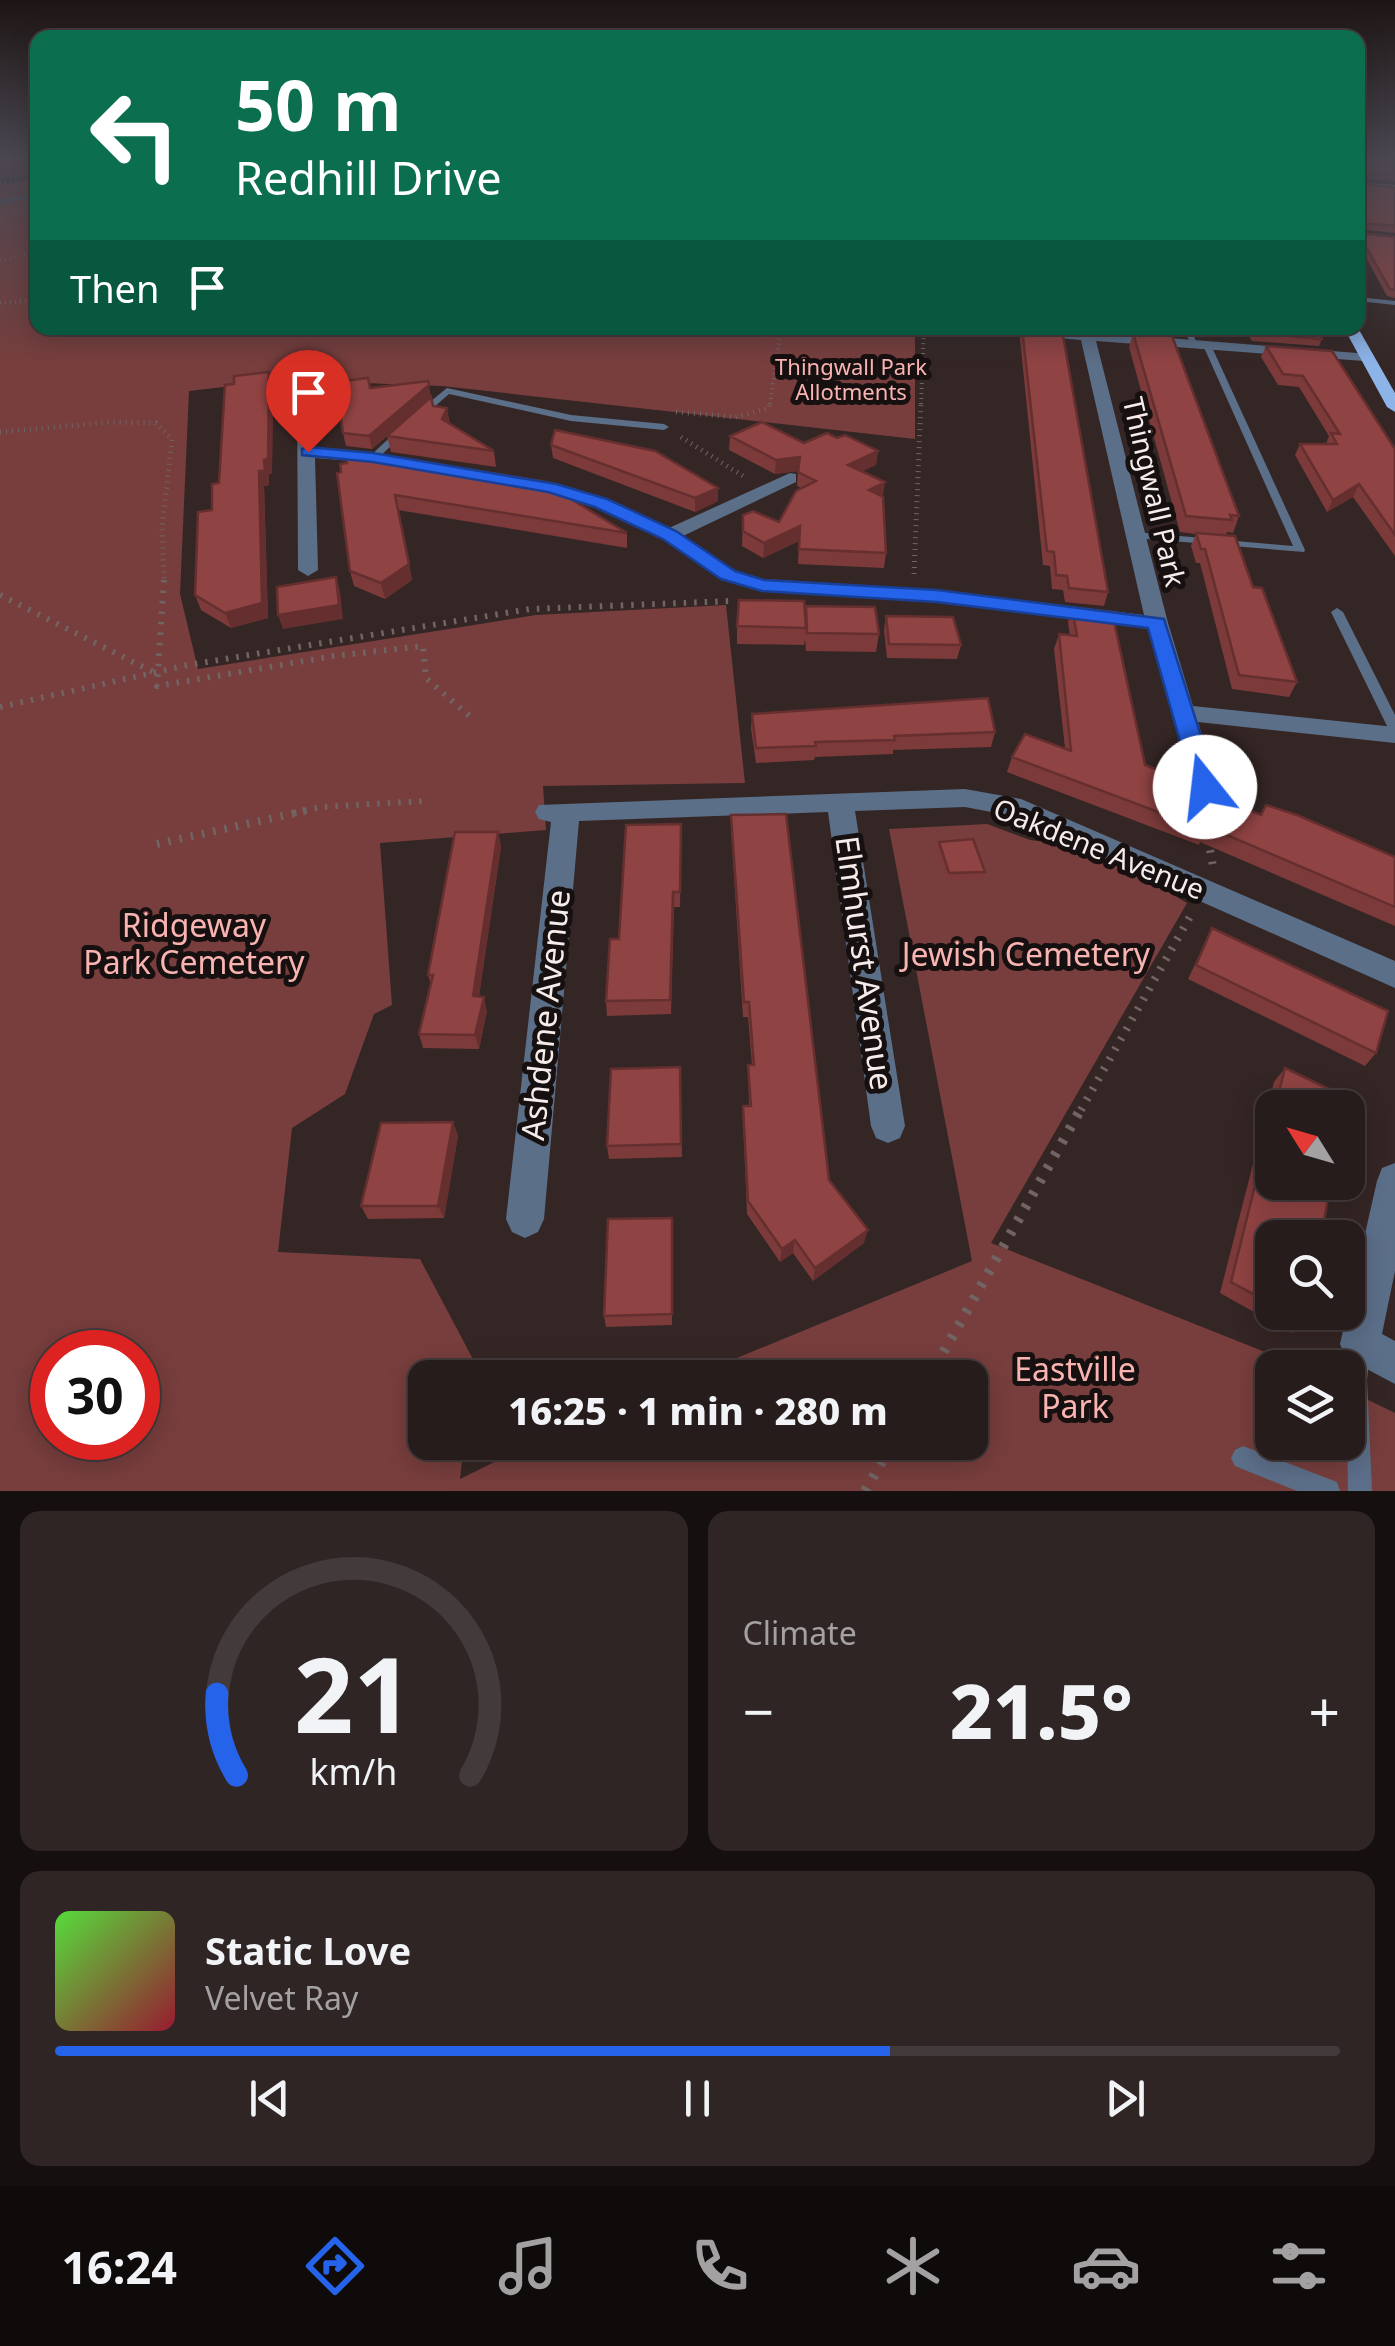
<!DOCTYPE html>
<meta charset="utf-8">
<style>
:root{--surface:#271c1c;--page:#2f2525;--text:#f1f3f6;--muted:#a4a1a3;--line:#433a3b;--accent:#2563eb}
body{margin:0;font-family:"Noto Sans",sans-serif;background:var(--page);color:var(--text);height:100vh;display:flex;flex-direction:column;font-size:38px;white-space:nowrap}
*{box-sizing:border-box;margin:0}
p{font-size:32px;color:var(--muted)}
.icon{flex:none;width:55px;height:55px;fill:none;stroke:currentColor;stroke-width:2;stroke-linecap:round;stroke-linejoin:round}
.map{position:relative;height:1491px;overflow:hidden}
.details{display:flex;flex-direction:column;gap:20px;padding:20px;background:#150f0f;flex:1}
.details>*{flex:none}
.hud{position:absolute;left:30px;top:30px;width:1335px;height:305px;border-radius:20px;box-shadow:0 5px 25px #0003,0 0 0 2px var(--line);background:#0b6e4f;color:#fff;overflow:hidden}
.needle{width:65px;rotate:307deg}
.fabs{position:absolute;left:1255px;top:1090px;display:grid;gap:20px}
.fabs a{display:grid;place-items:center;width:110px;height:110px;border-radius:20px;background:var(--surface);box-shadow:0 5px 25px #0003,0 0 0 2px var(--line);font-size:50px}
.speed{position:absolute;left:30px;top:1330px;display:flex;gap:20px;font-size:50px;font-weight:700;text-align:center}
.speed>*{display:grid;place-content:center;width:130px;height:130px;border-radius:50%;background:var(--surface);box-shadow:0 5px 25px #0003,0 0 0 2px var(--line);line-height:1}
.speed .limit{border:15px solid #d22;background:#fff;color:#111}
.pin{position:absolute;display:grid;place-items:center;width:85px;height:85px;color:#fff;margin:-102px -42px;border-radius:50% 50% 50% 0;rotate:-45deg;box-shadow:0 0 10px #0007}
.pin .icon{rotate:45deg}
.me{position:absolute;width:110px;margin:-55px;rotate:344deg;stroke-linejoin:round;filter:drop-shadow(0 0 8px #0008)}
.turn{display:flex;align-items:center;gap:35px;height:210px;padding:0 40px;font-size:45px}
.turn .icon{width:130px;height:130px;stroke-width:2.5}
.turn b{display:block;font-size:70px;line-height:85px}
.then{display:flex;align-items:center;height:95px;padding:0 40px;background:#0003;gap:20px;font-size:38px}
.big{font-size:75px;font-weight:800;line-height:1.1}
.details .card{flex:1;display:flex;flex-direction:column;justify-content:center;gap:15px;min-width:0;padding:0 35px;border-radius:20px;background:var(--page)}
.details .dial{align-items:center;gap:0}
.dial svg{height:260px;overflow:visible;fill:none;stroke:var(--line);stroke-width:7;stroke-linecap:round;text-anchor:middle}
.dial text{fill:var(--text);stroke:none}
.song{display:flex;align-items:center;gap:30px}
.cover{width:120px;height:120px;border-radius:15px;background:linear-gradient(135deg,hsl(110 70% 55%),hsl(350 70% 35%))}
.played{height:10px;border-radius:5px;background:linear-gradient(90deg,var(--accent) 65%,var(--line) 65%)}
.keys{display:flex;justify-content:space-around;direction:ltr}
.heat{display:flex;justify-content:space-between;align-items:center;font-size:55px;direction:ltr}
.details .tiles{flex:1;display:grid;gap:20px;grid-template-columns:1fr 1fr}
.card:last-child{grid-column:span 2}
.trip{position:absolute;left:408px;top:1360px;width:580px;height:100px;border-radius:20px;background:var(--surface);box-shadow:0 5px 25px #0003,0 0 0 2px var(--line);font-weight:800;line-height:100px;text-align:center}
.menu{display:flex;height:160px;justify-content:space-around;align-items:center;background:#100b0b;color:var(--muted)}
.menu .icon{width:70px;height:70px}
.menu .on{color:var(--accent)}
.menu b{font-size:45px;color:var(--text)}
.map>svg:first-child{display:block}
.green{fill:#773e3d;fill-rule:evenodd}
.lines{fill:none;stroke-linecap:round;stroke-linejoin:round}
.stream{stroke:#4a5164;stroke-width:5}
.path-far5{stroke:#716463;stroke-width:2.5;stroke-dasharray:1 4;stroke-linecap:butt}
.path-far4{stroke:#716463;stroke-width:4;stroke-dasharray:1 4;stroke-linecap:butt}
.path-far3{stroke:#716463;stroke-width:5;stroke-dasharray:1 5;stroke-linecap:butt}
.path-far2{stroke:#716463;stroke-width:6;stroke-dasharray:2.5 8;stroke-linecap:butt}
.path-far1{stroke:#716463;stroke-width:8;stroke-dasharray:2.5 9;stroke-linecap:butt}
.path{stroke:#716463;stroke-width:10;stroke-dasharray:4 11;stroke-linecap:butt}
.service{fill:#5c6f89;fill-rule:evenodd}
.minor{fill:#5c6f89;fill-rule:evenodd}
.primary{fill:#8cb4e9;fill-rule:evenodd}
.wall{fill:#7c3a3a}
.shaded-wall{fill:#652f2f}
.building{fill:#904343;stroke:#652f2f;stroke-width:2.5}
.route{fill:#2563eb;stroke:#184099;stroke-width:2.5}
.labels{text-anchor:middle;stroke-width:10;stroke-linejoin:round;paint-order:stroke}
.far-park-label{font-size:22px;fill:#f9b4b1;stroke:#171010}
.street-label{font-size:28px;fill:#f6eceb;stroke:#171010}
.near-park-label{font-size:32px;fill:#f9b4b1;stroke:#171010}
.near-street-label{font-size:32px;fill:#f6eceb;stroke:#171010}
</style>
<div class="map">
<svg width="1395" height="1491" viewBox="0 0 1395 1491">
<rect width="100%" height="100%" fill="#342625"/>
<path class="green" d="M37 179 38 328H915V439L442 386 285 380 189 391 180 594 198 669 536 615 726 605 745 783 543 786 546 830 380 843 392 1005 374 1014 345 1094 292 1128 278 1252 420 1259 475 1363 473 1377 425 1378V1442L464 1443 460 1479 533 1443 970 1442V1378L691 1377 972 1261 889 829 987 824 1030 840 1092 848 1187 903 991 1243 1303 1367 1272 1368V1442H1348V1390L1395 1413V1491H0V185ZM52 1352H138V1438H52Z"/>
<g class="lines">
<path class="stream" d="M0 202 38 194"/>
<path class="path-far5" d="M0 183 38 177
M0 216 38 207
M0 261 38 252"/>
<path class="path-far4" d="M0 303 38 300
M763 328H781
M770 404 781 328H803
M921 404 924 328"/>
<path class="path-far3" d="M676 412 735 417 769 408 770 402
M0 432 111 422 156 423 172 439 162 528 164 583
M681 437 746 478
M914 574 921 402"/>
<path class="path-far2" d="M164 580 157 686 334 656 423 646 426 678 473 719
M0 595 155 673
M0 707 188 665 530 609 731 601
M294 813 321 807 424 801"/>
<path class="path-far1" d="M1208 839 1213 866
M157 844 305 811
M1081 1110 1192 913"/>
<path class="path" d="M929 1378 1082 1107
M865 1491 893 1442"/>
<path class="service" d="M1358 297 1395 301V305L1358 301Z
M1183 328H1191L1197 344H1191Z
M1206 341 1210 343 1305 550 1304 552 1135 538 1130 535 1135 532 1293 546 1202 343Z
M447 388 571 415 664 424 669 427 664 430 571 421 449 394 425 415H419V411Z
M399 429 407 431 376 460H370V456Z
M1337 608 1343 612 1395 715V733L1388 728 1331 612Z
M1359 1339 1367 1342 1370 1350 1367 1380 1372 1491H1348L1346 1368 1351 1342Z
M1243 1446 1337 1482 1340 1491H1297L1235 1466 1231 1458 1235 1450Z"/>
<path class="minor" d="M1358 182 1395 185V191L1358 188Z
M980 328H1087L1093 332 1369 354 1371 357 1364 361 1096 341 1168 623 1193 706 1395 727V743L1198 722 1218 787 1214 794H1196L1192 787 1148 628 937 602 763 591 721 579 662 539 594 507 511 483 520 478 608 499 669 528 790 473 796 474V482L683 536 735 571 764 579 937 590 1144 615 1081 340 987 332Z
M305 384 313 389 315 447 377 453 386 458 377 463 315 458 318 570 308 576 298 570 297 389Z
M965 789 1021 799 1395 961V988L1007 815 965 807 855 811 905 1126 900 1138 888 1143 876 1138 871 1126 828 812 579 821 544 1219 538 1232 525 1238 512 1232 506 1219 551 822 539 819 535 812 539 805Z
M1395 1163V1271L1382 1334 1395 1341V1384L1346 1358 1340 1344 1377 1181 1382 1168Z"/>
<path class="primary" d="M1344 328H1358L1395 393V412L1387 407Z"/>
</g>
<path class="wall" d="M1358 157H1395V181L1358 178Z
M1358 184 1395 188V233L1359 229Z
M1358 233 1395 237V298L1387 296 1358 243Z
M1022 328 1108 592 1104 606 1065 602 1063 590 1052 589 1050 566 1043 565 1020 339Z
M1122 328H1163L1161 334 1123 331Z
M1244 328H1318L1322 339 1319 346 1252 341Z
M1133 333 1239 516 1233 533 1227 532 1226 535 1253 587 1297 682 1289 697 1232 689 1200 563H1196L1191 546 1196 534 1180 532 1129 347Z
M1266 346 1395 449V556L1353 497 1327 512 1295 455 1300 444H1326L1329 436 1299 387 1278 385 1261 357Z
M269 372 273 385 272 473 269 474V485L264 486 268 618 231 628 201 610 195 595 212 510 219 483 234 384Z
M371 388 431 397 433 406 450 424 494 451 496 467 391 452 387 436 372 449 346 446 343 433Z
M730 436 804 443 837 438 878 451 876 465 862 471 882 496 886 553 884 568 798 564 799 541 763 558 742 546 743 515 779 522 801 488 797 486 798 471 775 474 729 450Z
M551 445 718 501 695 512 553 458Z
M337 473 627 533V548L398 510 412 580 385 599 354 586 350 571Z
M1072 608 1145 765 1187 792 1234 810 1261 814 1395 857V926L1200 842 1199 845 1007 772 1012 757 1065 748 1054 649 1059 634 1070 636 1068 622Z
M805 613 879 634 876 652 806 651 805 639 804 645 737 644V626Z
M886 616 961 645 957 659 887 658 884 630Z
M752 714 995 732 991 747 893 750V754L815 757 814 760 756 763 751 729Z
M731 815 829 1180 864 1243 813 1281 793 1253 780 1262 747 1214 743 1120V1106H749L748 1065H752L748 1017H743L731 830Z
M681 824 680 907H674L671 1014 607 1016 606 1001 619 939Z
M498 832 501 847 479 996 487 1011 479 1049 423 1048 419 1034 431 985 428 975Z
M939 842 985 872 983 879 947 881 937 849Z
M1212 928 1376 1053 1365 1066 1188 979Z
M680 1067 682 1157 609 1159 607 1146Z
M1285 1068 1346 1108H1272V1312H1306L1304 1322 1292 1333 1220 1293 1274 1082Z
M453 1122 458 1136 444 1218 368 1219 361 1206Z
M672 1218V1325L606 1327 604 1316Z"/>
<path class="shaded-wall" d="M38 161V173L0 179V167Z
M269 372 273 385 272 473 269 474V485L264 486 268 618 231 628 225 613 259 471 264 460Z
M429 385 431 397 372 449 369 436Z
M447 408 450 423 444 435 442 419Z
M878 451 876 465 847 479 848 465Z
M800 457 799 471 775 474 776 460Z
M885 482 883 496 869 490Z
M1359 484 1353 497 1327 512 1333 500Z
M718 488V501L695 512V498Z
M395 495 412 580 385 599 381 583Z
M800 526 799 541 763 558 764 543Z
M336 577 340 591 343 619 283 629 278 615Z
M498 832 501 847 477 1010 473 996Z
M484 997 487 1011 479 1049 475 1035Z
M453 1122 458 1136 444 1218 438 1206Z
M868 1230 864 1243 813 1281 815 1268Z
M795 1240 793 1253 780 1262 782 1249Z"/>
<path class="building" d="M0 157H38V161L0 167Z
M1358 157H1395V175L1361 172 1358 175Z
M1358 183 1395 188V226L1361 223 1358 233Z
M1358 233 1395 237V290L1390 289Z
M1022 328 1062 330 1108 592 1069 588 1067 576 1056 575 1054 552 1047 551Z
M1251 328H1318L1322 339 1255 333Z
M1133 333 1172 336 1239 516 1230 515 1232 520 1186 516Z
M1266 346 1332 351 1395 449V535L1359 484 1333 500 1300 444H1337L1331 433 1340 434 1303 376 1283 374Z
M269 372 268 459 264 460 265 471H259L262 603 225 613 195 595 198 512 212 510V484L219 483 225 385 234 384V376Z
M368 378 370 388 428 381 429 385 369 436 343 433 336 382Z
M431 397 433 406 447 408 442 419 494 451 387 436Z
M762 422 804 443 827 433 837 438 845 435 878 451 848 465 885 482 869 490 883 497 886 553 799 549 800 526 764 543 743 531V515L753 511 779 522 796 491 816 481 798 472 800 457 776 460 730 436Z
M555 430 655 451 718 488 695 498 551 445Z
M345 450 541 481 627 533 395 495 409 564 381 583 350 571 337 473 341 472 340 464 347 463Z
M1196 533 1235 536 1253 587 1262 588 1297 682 1239 675 1205 549H1201Z
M336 577 339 605 278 615 277 587Z
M739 600 804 601 806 628 737 626Z
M806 606 875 607 879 634 807 633Z
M1072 608 1112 612 1145 765 1191 782 1187 792 1234 810 1237 805 1261 815 1266 805 1297 815 1395 857V907L1206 826V830L1012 757 1025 734 1071 751 1059 634 1077 636Z
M886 616 953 617 961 645 889 644Z
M988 698 995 732 894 736 895 740 815 742 816 746 756 748 752 714Z
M786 814 829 1180 868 1230 815 1268 795 1240 782 1249 748 1201 743 1106H751L748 1065H754L749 1002H744L731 815Z
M681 824 680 892H673L670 1000 606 1001 610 939H619L626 825Z
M455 832H498L473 996 484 997 475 1035 419 1034 433 975H428Z
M973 839 985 872 949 873 939 842Z
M1212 928 1388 1011 1376 1053 1196 965Z
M680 1067 681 1144 607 1146 611 1069Z
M1285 1068 1348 1098 1346 1108H1275Z
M1272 1117V1182H1331L1321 1238H1272V1304L1231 1282Z
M453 1122 438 1206H361L381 1123Z
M672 1218V1314L604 1316 608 1219Z
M1288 1312H1306L1304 1322Z"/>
<linearGradient id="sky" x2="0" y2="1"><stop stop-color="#1d1514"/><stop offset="0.43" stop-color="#4a4751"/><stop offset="1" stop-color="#4a4751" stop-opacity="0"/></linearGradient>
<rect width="1395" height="365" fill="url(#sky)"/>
<path class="route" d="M308 447 373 453 556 484 607 499 676 531 735 571 764 580 937 590 1164 619 1217 787 1205 795 1193 787 1148 628 937 602 762 591 721 579 663 539 595 507 548 492 373 462 302 455V449Z"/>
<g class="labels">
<g class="far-park-label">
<text x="851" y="375">Thingwall Park<tspan x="851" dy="25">Allotments</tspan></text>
</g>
<g class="street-label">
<text transform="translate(1154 492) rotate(77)" y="10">Thingwall Park</text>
<text transform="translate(1099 849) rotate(22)" y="10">Oakdene Avenue</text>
</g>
<g class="near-park-label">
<text x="194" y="937">Ridgeway<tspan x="194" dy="37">Park Cemetery</tspan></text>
<text x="1026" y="966">Jewish Cemetery</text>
<text x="1075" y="1381">Eastville<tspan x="1075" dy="37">Park</tspan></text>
</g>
<g class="near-street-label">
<text transform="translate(864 963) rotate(82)" y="11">Elmhurst Avenue</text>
<text transform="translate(546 1015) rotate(-84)" y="11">Ashdene Avenue</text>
</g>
</g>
</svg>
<div class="fabs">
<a><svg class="needle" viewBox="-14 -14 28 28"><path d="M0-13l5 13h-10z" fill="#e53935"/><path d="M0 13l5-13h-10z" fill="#a4a1a3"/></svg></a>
<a><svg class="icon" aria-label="search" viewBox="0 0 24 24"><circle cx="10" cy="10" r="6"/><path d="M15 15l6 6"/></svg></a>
<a><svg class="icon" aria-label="layers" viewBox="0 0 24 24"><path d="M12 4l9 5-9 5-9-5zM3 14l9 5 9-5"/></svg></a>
</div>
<div class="speed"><div class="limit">30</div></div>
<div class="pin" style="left:308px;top:452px;background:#d93025"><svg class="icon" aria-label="arrive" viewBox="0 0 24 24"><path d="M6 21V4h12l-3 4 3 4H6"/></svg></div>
<svg class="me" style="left:1205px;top:787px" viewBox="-20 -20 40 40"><circle r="19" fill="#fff"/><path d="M0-13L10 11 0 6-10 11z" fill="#2563eb"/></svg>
<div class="trip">16:25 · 1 min · 280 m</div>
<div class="hud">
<div class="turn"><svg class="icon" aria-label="left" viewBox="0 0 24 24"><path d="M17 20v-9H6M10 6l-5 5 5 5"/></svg><div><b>50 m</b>Redhill Drive</div></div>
<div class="then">Then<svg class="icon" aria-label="arrive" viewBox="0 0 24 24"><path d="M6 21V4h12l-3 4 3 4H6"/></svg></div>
</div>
</div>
<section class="details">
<div class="tiles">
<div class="card dial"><svg viewBox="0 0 100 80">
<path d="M14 69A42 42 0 1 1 86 69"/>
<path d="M14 69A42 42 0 0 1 8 44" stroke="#2563eb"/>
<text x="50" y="56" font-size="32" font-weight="700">21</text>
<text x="50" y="72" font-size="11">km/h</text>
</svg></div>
<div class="card"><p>Climate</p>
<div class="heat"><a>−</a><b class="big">21.5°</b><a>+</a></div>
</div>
<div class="card">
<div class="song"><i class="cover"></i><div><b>Static Love</b><p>Velvet Ray</p></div></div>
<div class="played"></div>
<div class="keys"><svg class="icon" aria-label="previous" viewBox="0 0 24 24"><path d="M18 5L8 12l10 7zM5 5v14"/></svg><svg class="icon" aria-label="pause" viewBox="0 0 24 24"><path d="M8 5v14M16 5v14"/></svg><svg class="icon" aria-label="next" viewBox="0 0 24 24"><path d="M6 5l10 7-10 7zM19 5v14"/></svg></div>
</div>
</div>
</section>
<nav class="menu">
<b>16:24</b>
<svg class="icon on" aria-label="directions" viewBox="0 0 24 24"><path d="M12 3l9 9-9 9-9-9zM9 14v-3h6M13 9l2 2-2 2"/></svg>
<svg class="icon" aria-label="music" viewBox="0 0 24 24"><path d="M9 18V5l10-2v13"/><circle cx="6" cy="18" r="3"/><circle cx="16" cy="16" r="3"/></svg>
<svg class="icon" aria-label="phone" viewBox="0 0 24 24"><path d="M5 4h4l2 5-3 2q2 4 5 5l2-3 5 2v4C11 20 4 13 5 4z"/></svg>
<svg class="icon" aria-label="climate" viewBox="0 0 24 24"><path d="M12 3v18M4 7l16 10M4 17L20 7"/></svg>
<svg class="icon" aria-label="car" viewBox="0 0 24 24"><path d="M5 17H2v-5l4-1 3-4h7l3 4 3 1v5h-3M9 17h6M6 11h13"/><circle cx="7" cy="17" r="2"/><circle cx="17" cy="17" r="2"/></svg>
<svg class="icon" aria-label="filters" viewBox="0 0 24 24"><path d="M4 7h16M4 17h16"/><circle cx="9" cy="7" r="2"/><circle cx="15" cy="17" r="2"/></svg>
</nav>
